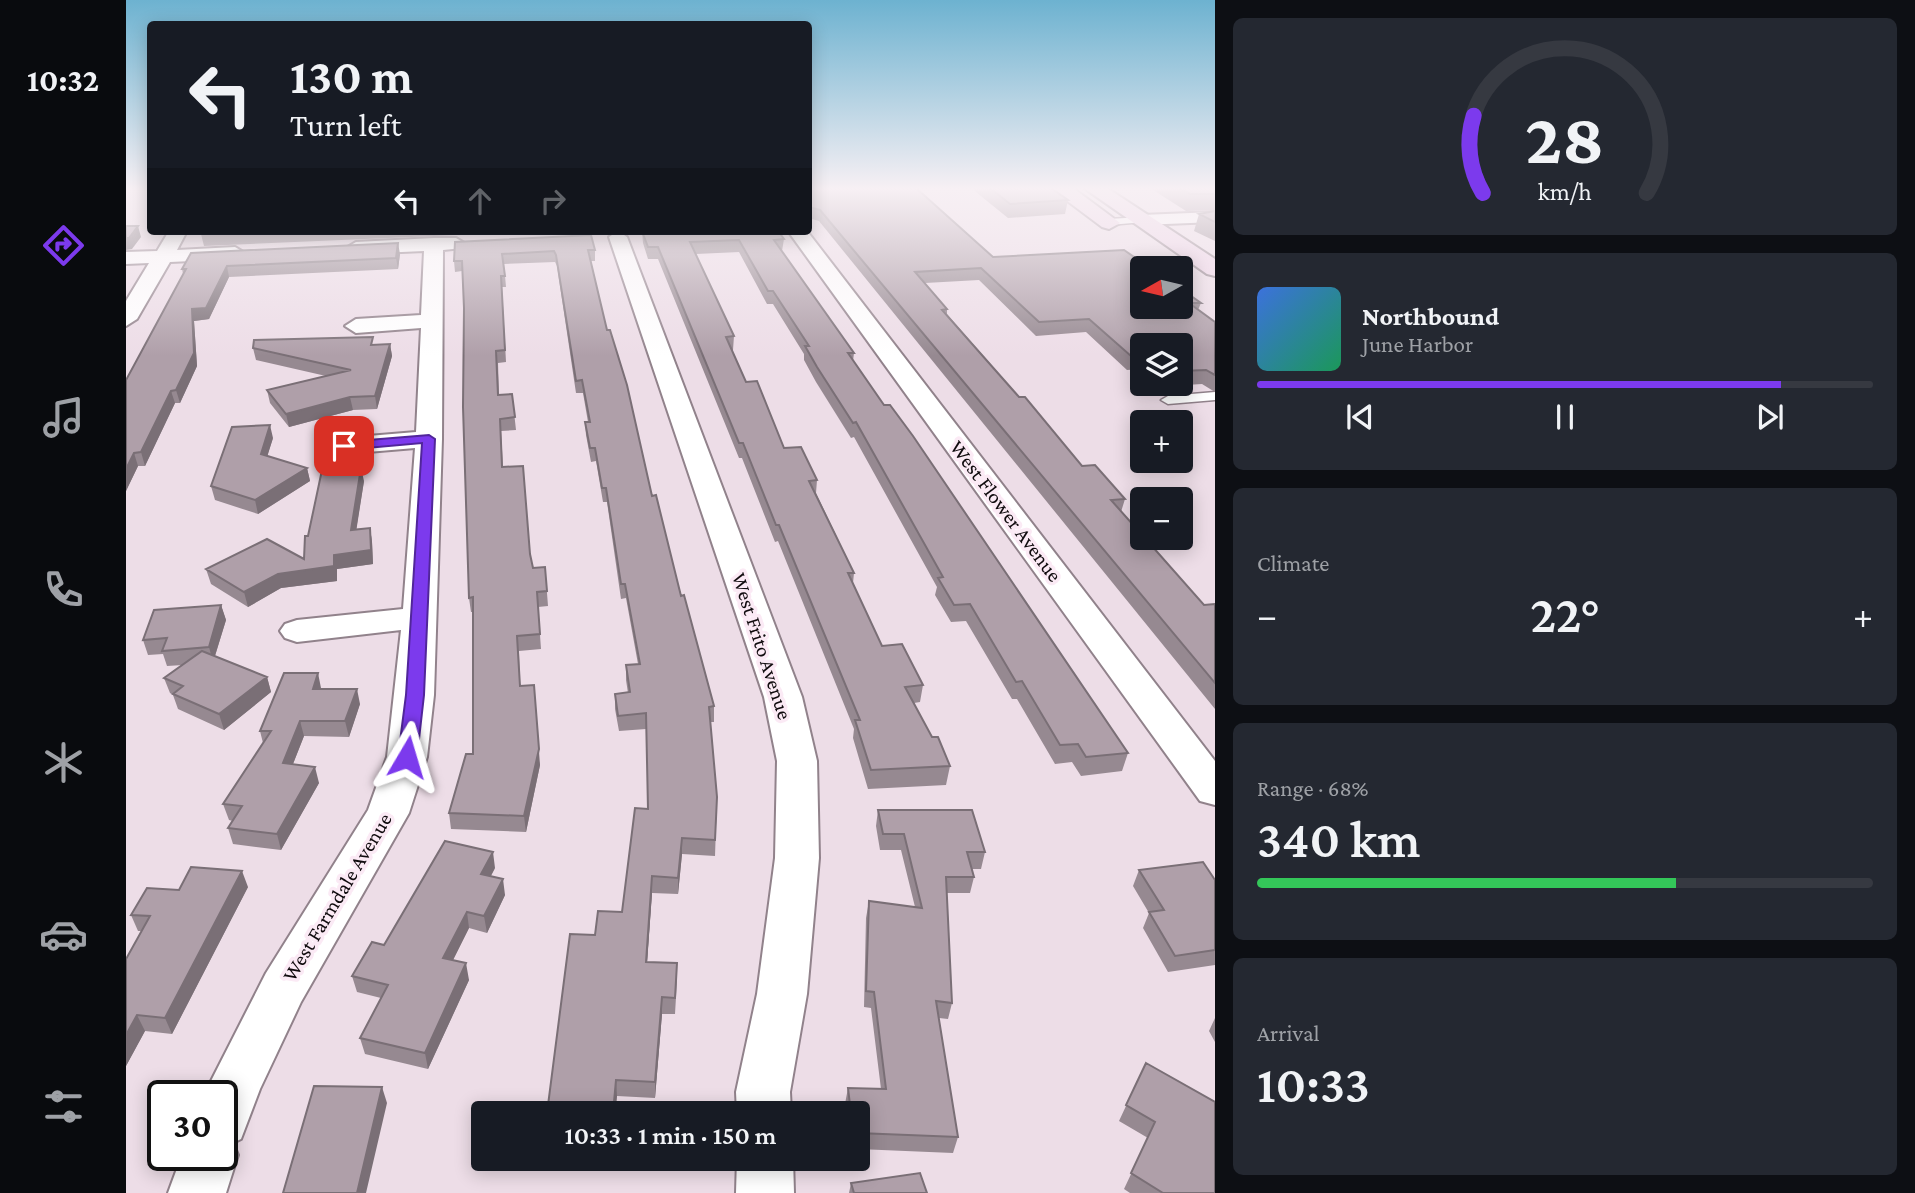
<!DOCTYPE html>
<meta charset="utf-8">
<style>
:root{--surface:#171b24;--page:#242831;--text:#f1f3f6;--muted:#9ea1a6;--line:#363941;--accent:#7c3aed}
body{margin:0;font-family:"Crimson Pro",serif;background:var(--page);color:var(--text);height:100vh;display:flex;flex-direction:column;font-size:26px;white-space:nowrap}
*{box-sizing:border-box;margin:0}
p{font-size:23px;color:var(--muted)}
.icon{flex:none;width:38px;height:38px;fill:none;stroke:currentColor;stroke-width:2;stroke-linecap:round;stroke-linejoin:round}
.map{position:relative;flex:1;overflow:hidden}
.side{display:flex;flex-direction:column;gap:18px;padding:18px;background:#0d0f14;width:700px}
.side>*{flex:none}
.banner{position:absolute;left:21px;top:21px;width:665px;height:214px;border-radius:7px;box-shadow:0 4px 18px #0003;background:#171b24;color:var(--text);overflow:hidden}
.needle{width:46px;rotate:262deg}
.controls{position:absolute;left:1004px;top:256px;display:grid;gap:14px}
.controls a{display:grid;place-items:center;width:63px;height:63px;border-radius:7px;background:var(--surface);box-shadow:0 4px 18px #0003;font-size:35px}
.speed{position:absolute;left:21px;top:1080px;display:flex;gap:14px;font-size:35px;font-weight:700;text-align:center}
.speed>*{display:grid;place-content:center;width:91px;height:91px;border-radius:50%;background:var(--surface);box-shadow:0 4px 18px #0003;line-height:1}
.speed .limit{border:4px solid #111;border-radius:10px;background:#fff;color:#111}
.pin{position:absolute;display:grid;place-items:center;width:60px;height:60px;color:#fff;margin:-30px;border-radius:14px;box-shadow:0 4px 10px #0006}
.me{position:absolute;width:77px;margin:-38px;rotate:7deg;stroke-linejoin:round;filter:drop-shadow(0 0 5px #0008)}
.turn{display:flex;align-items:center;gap:24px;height:147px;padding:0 28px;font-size:32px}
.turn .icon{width:91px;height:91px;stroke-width:2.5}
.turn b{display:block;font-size:49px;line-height:60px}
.lanes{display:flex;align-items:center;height:66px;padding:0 28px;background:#0003;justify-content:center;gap:35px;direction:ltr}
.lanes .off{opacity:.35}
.big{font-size:52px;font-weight:600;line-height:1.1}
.side .card{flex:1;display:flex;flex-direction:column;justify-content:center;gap:10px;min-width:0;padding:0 24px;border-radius:10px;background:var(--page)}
.side .dial{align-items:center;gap:0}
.dial svg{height:182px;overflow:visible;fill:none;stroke:var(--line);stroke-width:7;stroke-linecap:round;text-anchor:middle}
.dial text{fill:var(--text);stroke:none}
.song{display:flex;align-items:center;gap:21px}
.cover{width:84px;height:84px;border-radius:10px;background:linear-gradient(135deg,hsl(220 70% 55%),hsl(150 70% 35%))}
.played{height:7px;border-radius:4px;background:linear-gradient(90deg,var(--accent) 85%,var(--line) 85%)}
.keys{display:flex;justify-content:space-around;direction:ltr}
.heat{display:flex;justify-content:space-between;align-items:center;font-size:38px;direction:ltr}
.charge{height:10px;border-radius:5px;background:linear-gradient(90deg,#34c759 68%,var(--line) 0)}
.trip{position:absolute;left:345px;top:1101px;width:399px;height:70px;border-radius:7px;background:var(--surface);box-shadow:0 4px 18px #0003;font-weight:600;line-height:70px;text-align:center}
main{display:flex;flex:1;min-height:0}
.tabs{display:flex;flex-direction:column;width:126px;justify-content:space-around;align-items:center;background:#090b0e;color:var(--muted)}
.tabs .icon{width:49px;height:49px}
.tabs .on{color:var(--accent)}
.tabs b{font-size:32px;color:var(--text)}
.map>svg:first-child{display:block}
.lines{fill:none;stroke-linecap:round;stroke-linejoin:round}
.service-casing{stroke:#91828b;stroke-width:3}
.minor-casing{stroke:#91828b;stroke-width:4}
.secondary-casing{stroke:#91828b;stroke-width:4}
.service{fill:#fff;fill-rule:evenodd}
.minor{fill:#fff;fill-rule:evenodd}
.secondary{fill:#eed4e7;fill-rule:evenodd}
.wall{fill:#968991}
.shaded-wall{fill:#7a6f76}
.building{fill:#af9fa9;stroke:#7a6f76;stroke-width:2}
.route{fill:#7c3aed;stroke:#51269a;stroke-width:2}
.labels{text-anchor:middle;stroke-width:7;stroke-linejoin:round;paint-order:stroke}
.street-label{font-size:21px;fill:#100b0e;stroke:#fbeaf5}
</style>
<main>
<nav class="tabs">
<b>10:32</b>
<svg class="icon on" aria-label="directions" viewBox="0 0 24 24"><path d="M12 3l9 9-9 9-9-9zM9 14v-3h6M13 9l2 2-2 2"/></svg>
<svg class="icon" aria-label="music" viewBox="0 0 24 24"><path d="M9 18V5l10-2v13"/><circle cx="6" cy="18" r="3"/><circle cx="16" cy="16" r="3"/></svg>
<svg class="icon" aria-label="phone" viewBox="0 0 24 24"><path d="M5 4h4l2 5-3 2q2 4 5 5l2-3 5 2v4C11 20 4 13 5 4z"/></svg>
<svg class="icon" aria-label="climate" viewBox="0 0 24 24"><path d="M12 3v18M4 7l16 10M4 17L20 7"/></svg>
<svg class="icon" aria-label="car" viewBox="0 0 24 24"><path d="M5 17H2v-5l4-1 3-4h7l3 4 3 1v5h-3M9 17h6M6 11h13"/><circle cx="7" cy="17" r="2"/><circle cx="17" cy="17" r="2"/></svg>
<svg class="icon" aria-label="filters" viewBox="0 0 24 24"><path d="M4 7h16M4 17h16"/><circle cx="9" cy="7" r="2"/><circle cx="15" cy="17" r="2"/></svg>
</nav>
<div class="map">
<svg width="1089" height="1193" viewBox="0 0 1089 1193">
<rect width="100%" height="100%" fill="#eddde7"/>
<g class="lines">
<defs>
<path id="service" d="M1015 217 1020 220 1018 222 983 225 978 222 983 219Z
M1089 392V400L1042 404 1035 400 1042 396Z"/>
<path id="minor" d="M1089 212V222L1015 225 1006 220 1015 215Z
M43 231H61L51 250 109 247 119 253 109 259 44 262 11 319 0 326V301L23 263 0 264V252L31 251Z
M492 231 501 237 676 697 691 761 693 858 681 994 664 1092 665 1113H611L610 1092 631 994 649 858 651 761 638 697 483 237Z
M662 231H681L1089 761V805L1074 801Z
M308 238H330L340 244 337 248 317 250 316 439 308 695 301 757 283 813 175 1002 134 1089 115 1139 107 1143 112 1155 100 1193H42L56 1155H96V1096H79L83 1085 140 973 242 810 261 757 275 630 171 642 159 638 154 631 159 624 171 620 277 609 289 448 218 454 208 452 204 446 208 440 218 438 290 432 295 328 230 333 219 326 230 319 295 315 298 251 230 254 220 248 230 242Z
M611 1158H667L668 1193H610Z"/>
<path id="secondary" d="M924 188H947L994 223 983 229 976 227Z
M958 188H981L1089 259V276L1081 274Z"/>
</defs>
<use href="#service" class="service-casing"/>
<use href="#minor" class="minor-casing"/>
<use href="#secondary" class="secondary-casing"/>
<use href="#service" class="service"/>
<use href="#minor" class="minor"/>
<use href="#secondary" class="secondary"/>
</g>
<path class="wall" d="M682 188 867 257 1055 289 1075 303 1072 310 1089 322V392L1076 384 1044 386 1041 383H1055V345H1017V369L1001 370 960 332 910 336 853 280 799 283 821 309V314L893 397 956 466 999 499 995 512 1078 605 1089 604V709L693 221 682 218Z
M845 188H925L942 200 939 214 882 218Z
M1024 188H1089V241L1068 231 1073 214 1087 212V210L1060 211Z
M77 231H422L78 246 75 234Z
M516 231 658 239 656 251 728 353 727 361 1002 753 996 771 955 776 946 762 929 764 891 699H886L840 621 825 622 809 595 811 587 728 437 725 438 690 382 678 360V354L647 304H641L613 252 570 254 608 336 607 350H606L620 382 658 448 691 480 690 493 728 573 727 583 756 646 797 685 794 702 788 703 806 737 824 766 820 785 742 789 727 738 728 729 652 541 649 542 616 458H613L532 259H522L517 243Z
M329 242 469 250V261H465L481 330 526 496 588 706V722H584L591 797 589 856 556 854 552 894 526 893 521 962 551 980 549 1014H536L529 1098 491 1096 489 1113H421L469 935 496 912 522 809 520 729 493 731 489 709V694L502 693 500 680V665L512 664 500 598 495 599 481 502H477L470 461 465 462 460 435 459 422H462L457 393H450L431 266 429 262 378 264 380 287H376L380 362 372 363 373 395 386 394 390 430 375 431 377 467 404 555 407 568 419 567 422 606 412 607 415 649 393 651 394 686 414 765 400 832 325 829 323 813 347 754V612H345L343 598 338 308 336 271 329 272 328 261Z
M274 254 272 269 103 277 83 319 68 321 71 366 54 403H49L19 466H12L0 491V380L57 274 56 269Z
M264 344 266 356 251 409 227 410 163 427 144 403 141 390 200 376 130 360 127 348Z
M147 438 141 456 181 468 184 481 132 514 89 500 85 486Z
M238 481 230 530 244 528 246 542 247 564 211 569V581L155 588 122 607 85 584 80 569 178 559 182 536Z
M95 605 100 620 89 656 141 677 145 692 98 730 52 709 47 695 44 693 38 678 57 665 41 666 37 654 22 655 17 640Z
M195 689 234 704 223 737 178 736 167 764 193 783 155 850 107 844 102 828 107 821 103 820 97 804 137 743 134 731Z
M752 810 859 852 855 869H845L848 877 844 893H821L826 1003 822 1019 813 1018 832 1137 827 1153 732 1149V1113H720L719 1104 722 1088 755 1089 745 1008 738 1007 740 918 743 901 789 907 775 850H754L750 826Z
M369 868 365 876 379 895 361 933 343 928 327 960 343 980 302 1069 239 1054 234 1038 255 998 231 992 226 976 258 945Z
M1013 870 1089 880V965L1042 972 1017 928 1023 913 1007 886Z
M122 887 46 1034 19 1031 0 1066 16 931H12L5 915 53 890Z
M1089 1018V1042L1083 1031Z
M1020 1063 1089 1193H1004L998 1189 1022 1138 993 1121Z
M725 1183 801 1193H723Z"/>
<path class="shaded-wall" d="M12 226 15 237 6 249 0 250V238Z
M272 243 274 254 272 269 270 258Z
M101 266 103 277 83 319 68 321 71 366 54 403 50 390 66 309Z
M264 344 266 356 251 409 249 396Z
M45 391 49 403 19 466 15 452Z
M224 397 227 410 163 427 160 414Z
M144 425 147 438 138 467 135 454Z
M8 453 12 466 0 491V469Z
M181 468 184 481 132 514 129 500Z
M235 468 238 481 228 545 225 530Z
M244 528 246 542 247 564 211 569V581L155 588 122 607 118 592 152 574 208 555Z
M95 605 100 620 87 662 83 647Z
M192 673 195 688 187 689Z
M141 677 145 692 98 730 93 714Z
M408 685 414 765 400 832 398 816Z
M231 689 234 704 223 737 219 721Z
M174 721 178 736 161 779 157 763Z
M189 767 193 783 155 850 151 834Z
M556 838V854L552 894V878Z
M367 852 369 868 357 890 355 874Z
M116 871 122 887 46 1034 39 1018Z
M526 876V893L520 978V962Z
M377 879 379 895 361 933 358 916Z
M341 912 343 928 320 974 317 958Z
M340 963 343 980 302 1069 299 1053Z
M536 997V1014L529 1098V1082Z
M11 1015 19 1031 0 1066V1035Z
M490 1080 491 1096 489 1113H487Z
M256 1087 261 1103 240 1193H231Z"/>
<path class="building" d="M682 188H790L867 257 998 250 1024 268H1017V306H1055V289L1075 303H1063L1089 322V375L1080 370 1055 371V345H1017V355L1005 356 963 319 913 322 855 268 789 272 821 309 816 310 893 397H899L956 466 969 465 999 499 985 500 1017 536V537H1018L1078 605 1089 604V683L694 210 682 207Z
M864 188H925L942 200 884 204Z
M1054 188H1089V194H1064Z
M1089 211V222L1073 214Z
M0 226H12L3 238H0Z
M77 231H150L75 234Z
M516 231H652L658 239 648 240 728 353H722L758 405H764L787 436 1002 753 960 757 952 744 934 745 896 681 890 682 844 604 828 605 812 578 817 577 730 422 727 423 691 367 679 346H683L647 291H642L613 240 564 242 608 336 600 337 620 382 631 381 658 448 675 447 691 480 683 481 728 573H722L756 646 776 644 797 685 779 687 806 737H812L824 766 745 770 729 720H734L653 525H650L617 443H613L532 247H522Z
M465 235 469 250H462L481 330H484L501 385 526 496 530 495 555 596 558 595 588 706 583 707 591 797 589 840 556 838 552 878 526 876 520 962 551 963 549 998 536 997 529 1082 490 1080 487 1113H421L444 934 469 935 472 911 496 912 509 808 522 809 520 713 492 716 489 694 504 692 500 665 514 664 499 584H495L480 488H476L469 448H464L459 422H464L456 380 450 381 430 255 428 251 376 254 379 276H375L379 350 370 351 372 395 386 394 389 417 374 419 376 467 397 466 404 554 407 568 419 567 421 591 411 592 414 634 391 636 394 686 408 685 413 749 398 816 323 813 340 754H347V597L343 598 337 407 338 308 336 261H328L329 242Z
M272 243 270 258 101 266 80 308 66 309 68 353 50 390 45 391 15 452 8 453 0 469V380L60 269H56L65 253Z
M247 337 245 345 264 344 249 396 224 397 160 414 141 390 225 370 127 348 128 340Z
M144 425 135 454 181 468 129 500 85 486 106 427Z
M235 468 225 530 244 528 245 550 208 555V566L152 574 118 592 80 569 141 539 178 559 179 536H182L196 470Z
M95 605 83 647 36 651 41 638 17 640 28 610Z
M76 651 141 677 93 714 47 694 57 686 38 678Z
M158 673H192L187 689H231L219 721H174L157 763 189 767 151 834 102 828 116 806 97 804 145 731H134Z
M752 810H846L859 852H841L848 877H820L826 1003 810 1001 832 1137 732 1133V1113H725L722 1088 760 1089 748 992 740 991 743 901 796 908 778 834H757Z
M319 841 367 852 355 874 377 879 358 916 341 912 317 958 340 963 299 1053 234 1038 262 985 226 976 246 942 258 945Z
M1077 862 1089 880V950L1049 956 1023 912 1038 910 1013 870Z
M65 867 116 871 39 1018 11 1015 0 1035V959L24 916 5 915 21 888 53 890Z
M1020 1063 1089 1102V1193H1037L1005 1173 1029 1122 1000 1105Z
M188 1086 256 1087 231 1193H157Z
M794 1173 801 1193H728L725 1183Z"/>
<linearGradient id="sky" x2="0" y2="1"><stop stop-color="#6db2d0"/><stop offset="0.53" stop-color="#f7f0f4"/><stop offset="1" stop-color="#f7f0f4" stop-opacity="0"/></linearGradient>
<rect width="1089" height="356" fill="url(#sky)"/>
<path class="route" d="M303 435 309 439 298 695 291 757 281 764 272 757 280 695 296 443 218 450 211 446 218 442Z"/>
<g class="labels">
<g class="street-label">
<text transform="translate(880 511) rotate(53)" y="7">West Flower Avenue</text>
<text transform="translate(636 646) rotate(72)" y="7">West Frito Avenue</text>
<text transform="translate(211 897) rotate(-59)" y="7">West Farmdale Avenue</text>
</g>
</g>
</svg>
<div class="controls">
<a><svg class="needle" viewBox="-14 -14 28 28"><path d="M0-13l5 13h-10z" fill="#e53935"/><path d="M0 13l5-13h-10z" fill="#9ea1a6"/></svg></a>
<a><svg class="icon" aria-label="layers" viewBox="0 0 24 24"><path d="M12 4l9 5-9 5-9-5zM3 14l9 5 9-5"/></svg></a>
<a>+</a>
<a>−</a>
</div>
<div class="speed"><div class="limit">30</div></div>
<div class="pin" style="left:218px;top:446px;background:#d93025"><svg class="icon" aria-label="arrive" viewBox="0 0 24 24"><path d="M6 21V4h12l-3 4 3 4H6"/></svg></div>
<svg class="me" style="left:281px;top:757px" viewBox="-20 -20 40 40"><path d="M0-17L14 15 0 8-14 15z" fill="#7c3aed" stroke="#fff" stroke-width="4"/></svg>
<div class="trip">10:33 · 1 min · 150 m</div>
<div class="banner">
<div class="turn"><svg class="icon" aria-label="left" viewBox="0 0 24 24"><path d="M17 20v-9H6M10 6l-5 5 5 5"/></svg><div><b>130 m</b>Turn left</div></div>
<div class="lanes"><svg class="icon" aria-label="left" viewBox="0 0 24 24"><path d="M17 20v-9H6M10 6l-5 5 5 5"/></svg><svg class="icon off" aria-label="ahead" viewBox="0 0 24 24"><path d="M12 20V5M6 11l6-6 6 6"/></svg><svg class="icon off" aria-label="right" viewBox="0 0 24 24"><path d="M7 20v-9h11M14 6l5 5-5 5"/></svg></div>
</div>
</div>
<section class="side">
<div class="card dial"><svg viewBox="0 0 100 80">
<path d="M14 69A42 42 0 1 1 86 69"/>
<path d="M14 69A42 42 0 0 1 10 35" stroke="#7c3aed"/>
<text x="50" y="56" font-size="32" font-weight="700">28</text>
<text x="50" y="72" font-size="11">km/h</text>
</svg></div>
<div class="card">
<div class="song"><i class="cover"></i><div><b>Northbound</b><p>June Harbor</p></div></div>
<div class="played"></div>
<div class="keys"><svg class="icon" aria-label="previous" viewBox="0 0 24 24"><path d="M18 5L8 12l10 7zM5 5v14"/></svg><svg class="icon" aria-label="pause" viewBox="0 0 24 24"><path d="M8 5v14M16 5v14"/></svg><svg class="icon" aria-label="next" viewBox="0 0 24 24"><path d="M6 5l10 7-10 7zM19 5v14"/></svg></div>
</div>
<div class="card"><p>Climate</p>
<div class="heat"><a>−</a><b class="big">22°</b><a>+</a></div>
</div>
<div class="card"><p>Range · 68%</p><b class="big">340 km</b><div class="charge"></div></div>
<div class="card"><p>Arrival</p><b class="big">10:33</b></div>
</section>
</main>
